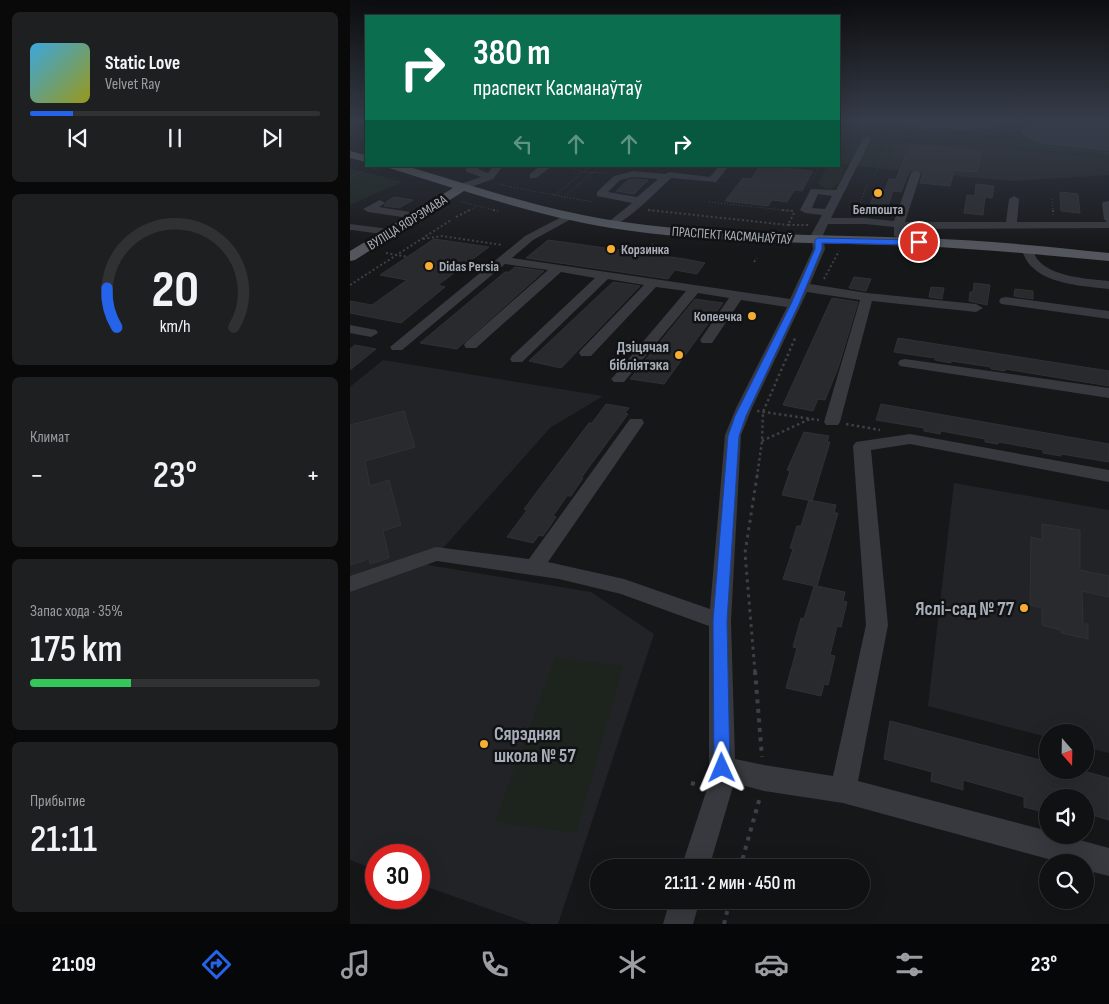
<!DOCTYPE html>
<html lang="ru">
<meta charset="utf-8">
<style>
:root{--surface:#101113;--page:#1e1f21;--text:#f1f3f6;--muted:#9c9da0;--line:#303133;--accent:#2563eb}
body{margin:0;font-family:"Sofia Sans Condensed",sans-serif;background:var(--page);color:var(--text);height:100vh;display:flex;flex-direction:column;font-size:19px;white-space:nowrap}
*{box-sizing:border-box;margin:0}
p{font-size:16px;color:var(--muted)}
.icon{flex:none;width:28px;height:28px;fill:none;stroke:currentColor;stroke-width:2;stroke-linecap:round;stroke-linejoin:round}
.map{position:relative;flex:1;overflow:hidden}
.drawer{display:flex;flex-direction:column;gap:12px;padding:12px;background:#09090a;width:350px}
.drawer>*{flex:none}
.banner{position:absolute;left:15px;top:15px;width:475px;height:152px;border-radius:0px;box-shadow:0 5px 20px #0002,0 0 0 1px var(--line);background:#0b6e4f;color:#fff;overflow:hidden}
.needle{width:32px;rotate:160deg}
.fabs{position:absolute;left:689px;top:724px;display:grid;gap:10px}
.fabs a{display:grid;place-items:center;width:55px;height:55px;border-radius:50%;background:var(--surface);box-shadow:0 5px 20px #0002,0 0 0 1px var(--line);font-size:25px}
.speed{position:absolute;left:15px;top:844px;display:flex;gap:10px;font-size:25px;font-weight:700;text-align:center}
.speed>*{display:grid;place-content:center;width:65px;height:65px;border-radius:50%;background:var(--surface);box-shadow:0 5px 20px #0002,0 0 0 1px var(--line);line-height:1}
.speed .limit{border:8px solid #d22;background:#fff;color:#111}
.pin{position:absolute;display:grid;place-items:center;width:42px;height:42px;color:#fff;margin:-21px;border:2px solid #fff;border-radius:50%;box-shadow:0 1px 5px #0007}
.me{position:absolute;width:55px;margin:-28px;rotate:359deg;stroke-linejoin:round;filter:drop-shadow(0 0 4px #0008)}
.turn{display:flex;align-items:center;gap:18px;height:105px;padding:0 25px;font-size:22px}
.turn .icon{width:65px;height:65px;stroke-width:2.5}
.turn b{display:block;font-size:35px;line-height:42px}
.lanes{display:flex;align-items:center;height:48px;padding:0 25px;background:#0003;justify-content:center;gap:25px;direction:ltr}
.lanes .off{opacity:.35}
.big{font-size:38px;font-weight:600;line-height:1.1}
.drawer .tile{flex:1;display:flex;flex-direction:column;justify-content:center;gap:8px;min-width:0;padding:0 18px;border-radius:8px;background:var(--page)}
.drawer .dial{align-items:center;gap:0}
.dial svg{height:130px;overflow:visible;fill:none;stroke:var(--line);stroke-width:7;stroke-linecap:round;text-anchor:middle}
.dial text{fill:var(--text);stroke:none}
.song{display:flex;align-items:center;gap:15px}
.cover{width:60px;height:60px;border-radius:8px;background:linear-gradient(135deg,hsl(200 70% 55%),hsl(60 70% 35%))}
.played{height:5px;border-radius:2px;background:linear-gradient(90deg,var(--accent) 15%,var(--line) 15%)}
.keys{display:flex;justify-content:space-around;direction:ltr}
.heat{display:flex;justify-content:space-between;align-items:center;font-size:28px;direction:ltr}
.charge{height:8px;border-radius:4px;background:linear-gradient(90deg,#34c759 35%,var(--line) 0)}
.trip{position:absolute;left:240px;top:859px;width:280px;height:50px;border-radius:25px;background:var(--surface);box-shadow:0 5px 20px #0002,0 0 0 1px var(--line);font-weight:600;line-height:50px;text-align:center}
.tabs{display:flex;height:80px;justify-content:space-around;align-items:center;background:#060708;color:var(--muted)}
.tabs .icon{width:35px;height:35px}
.tabs .active{color:var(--accent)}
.tabs b{font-size:22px;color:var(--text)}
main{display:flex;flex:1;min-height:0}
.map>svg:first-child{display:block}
.built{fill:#222326}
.green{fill:#1c241d}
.water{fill:#2c363d}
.building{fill:#292a2d;stroke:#303135}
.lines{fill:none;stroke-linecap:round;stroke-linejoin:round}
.path-far4{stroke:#3d4045;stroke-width:1;stroke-dasharray:1 2;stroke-linecap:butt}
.path-far3{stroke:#3d4045;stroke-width:2;stroke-dasharray:2 2.5;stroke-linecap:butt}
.path-far2{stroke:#3d4045;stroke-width:2.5;stroke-dasharray:2.5 3;stroke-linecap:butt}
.path-far1{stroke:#3d4045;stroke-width:3;stroke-dasharray:3 4.5;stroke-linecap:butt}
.path{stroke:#3d4045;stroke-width:4;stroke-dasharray:4 5.5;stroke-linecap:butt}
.minor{fill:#37393e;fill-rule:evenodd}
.major{fill:#53565d;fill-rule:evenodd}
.route{fill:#2563eb;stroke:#184099}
.poi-dot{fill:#f6ad31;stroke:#111214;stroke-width:2}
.labels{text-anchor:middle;stroke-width:5;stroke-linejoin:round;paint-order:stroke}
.far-poi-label{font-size:14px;font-weight:bold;fill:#a8aeb9;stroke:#111214;text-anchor:start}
.far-street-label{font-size:14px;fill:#a8aeb9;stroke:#111214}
.poi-label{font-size:16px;font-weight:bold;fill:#a8aeb9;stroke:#111214;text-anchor:end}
.near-poi-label{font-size:19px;font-weight:bold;fill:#a8aeb9;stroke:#111214;text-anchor:end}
</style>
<main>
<section class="drawer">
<div class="tile">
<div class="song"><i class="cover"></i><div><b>Static Love</b><p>Velvet Ray</p></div></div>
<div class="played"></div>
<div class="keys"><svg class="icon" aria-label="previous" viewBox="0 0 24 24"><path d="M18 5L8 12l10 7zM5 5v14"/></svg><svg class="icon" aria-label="pause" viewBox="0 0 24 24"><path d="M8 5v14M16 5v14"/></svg><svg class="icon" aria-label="next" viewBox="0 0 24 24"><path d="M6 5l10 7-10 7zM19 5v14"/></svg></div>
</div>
<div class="tile dial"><svg viewBox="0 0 100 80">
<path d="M14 69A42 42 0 1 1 86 69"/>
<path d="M14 69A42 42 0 0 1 8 45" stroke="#2563eb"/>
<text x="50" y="56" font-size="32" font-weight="700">20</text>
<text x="50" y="72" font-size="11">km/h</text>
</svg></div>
<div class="tile"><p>Климат</p>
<div class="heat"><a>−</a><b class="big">23°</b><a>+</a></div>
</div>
<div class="tile"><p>Запас хода · 35%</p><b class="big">175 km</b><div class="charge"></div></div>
<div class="tile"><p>Прибытие</p><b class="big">21:11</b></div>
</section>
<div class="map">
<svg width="759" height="924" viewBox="0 0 759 924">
<rect width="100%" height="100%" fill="#161719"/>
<path class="built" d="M546 140 755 158 759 164V175L662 181 535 169Z
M33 360 253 396 200 428 78 565 241 592 304 634 208 924H181L69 884V855H26V870L0 860V387Z
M604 483 759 510V753L735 747V732H698L697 737 578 706Z"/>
<path class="green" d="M489 121H759V164L755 158 546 140 535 169 489 164Z
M479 166H489L495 170C489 183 484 196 468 184L474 170Z
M0 168 52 182 0 205Z
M205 658 273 666 226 833 145 822Z"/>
<path class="water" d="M527 121H664C622 136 571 126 527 121Z
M702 121H759V151L692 144 676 138 670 131 671 128Z"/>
<path class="building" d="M560 145 631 152 627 172 604 170 600 186 570 183 573 172 565 168 559 172 551 192 543 191 537 209 519 207 526 189 535 190 539 179H546Z
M410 166H435L434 168 463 171 452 191 444 190 437 202 422 200 418 206 375 201 393 178 401 179Z
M283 179 298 180 284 194 266 191 278 180Z
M626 184 644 186 642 198 635 197 633 215 614 213 617 195 625 196Z
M710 192 728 194 730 213 711 211Z
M44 197 63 200 49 208 34 206 36 202Z
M84 239 139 247 88 285 95 287 51 323 0 313V301L22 305 57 280 30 275Z
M198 240 335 259 355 263 347 274 325 270 318 279 176 258Z
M165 267 194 271 107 349 70 343 155 272H159Z
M504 277 521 279 516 291 499 288Z
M263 282 290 286 211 368 179 361Z
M624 283 640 285 637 305 619 301 620 292H623Z
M581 287 594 288 592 299 579 297Z
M665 289 683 291V299L664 296Z
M482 298 508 302 488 368 475 400 468 399 463 411 433 405Z
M345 299 373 303 314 384 280 379Z
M548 338 759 371V386L655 369V371L641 369V367L601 361V363L585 360V358L544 352Z
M5 345 26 349 0 370V349Z
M256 404 279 408 275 413 278 414 231 478H233L221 496H217L203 516 206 517 200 526 193 536 189 535 183 543 157 537 177 510 174 509 239 423H242Z
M531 404 759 444V462L711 454V456L693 453V450L649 442 648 444 635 442V439L591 431 590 434 574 431V428L526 420Z
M54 411 65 447 15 461 20 486 39 480 51 525 33 531 39 558 20 564 19 559 0 565V425Z
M454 432 479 436 477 442H480L462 501 432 495 440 471 437 470Z
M459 500 486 505 484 513H488L467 586 495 592 493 601 497 602 491 627 487 626 480 655 485 656 478 685 474 684 471 696 436 688 447 648 443 647 451 618 454 619 464 586 433 579 443 549 440 548 447 526H451Z
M692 524 730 530V570L759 576V597L732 591 733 624H738V639L711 633V630L692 625V608L680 605 681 537 692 540Z
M540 721 698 762V770H729L759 778V820L735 813V798H698V813L674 807V797L613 780V790L581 781 582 772 534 759Z"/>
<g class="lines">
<path class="path-far4" d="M494 121 603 130 657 128
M665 125 675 121
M0 128 16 136
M489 128 512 130
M523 131 677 145 658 128 689 121
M574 134 596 131
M489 138 493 129
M613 138 651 130
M527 139 564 136
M0 141 15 136
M677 145 759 153
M217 166 233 172 256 173
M236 166 262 167
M19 167 31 170
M524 176 546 126
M0 177 15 170
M461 182 469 166
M149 184 161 187
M161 187 243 202
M204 196 240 166
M213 198 250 166
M702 199 703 211
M112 202 148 211
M359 202 443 211
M298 210 308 211
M117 211 127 206
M507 211 517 185"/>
<path class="path-far3" d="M143 210 148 211
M298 210 438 225 437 227
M432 210 443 211
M703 210V215
M444 213 438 225H459
M106 217 120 210
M73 239 92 236 152 245
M299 249 303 244
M36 253 58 257
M404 262 407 258
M474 279 489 251
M0 285 101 220"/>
<path class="path-far2" d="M407 411 469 420
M496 424 530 430
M412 441 460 419
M407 477 412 441 413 412 446 336"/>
<path class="path-far1" d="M405 672 395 553 407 476"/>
<path class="path" d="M405 671 412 757
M341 783 349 785
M390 868 410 797
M374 924 380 900"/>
<path class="minor" d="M517 136 521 139 481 218H515L544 221 561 173 566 170 571 173 555 222H656L659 199 664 196 669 199 667 222H757L754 219 752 204 753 202 759 201V228L555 229 556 236 550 239 544 236V227L515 224H478L473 235 475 249 460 284 517 293 626 304 633 308 626 312 522 301 490 422 488 425H476L474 422 510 300 457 292 402 408 391 435 381 621 385 759 414 765 483 776 516 625 503 446 506 442 560 434 759 470V482L560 444 521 450 538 625 508 781 698 831V835H711L759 848V876L735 870V862H709L493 803 414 791 384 783 359 868H331L357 789 359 768V626L271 594 209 579 87 561 0 592V576L86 547 179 559 280 419H292L294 423 198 562 274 579 360 609 375 435 386 408 437 307 391 300 362 343H352L350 340 379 298 348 293 274 382H264L261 379 264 376 336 291 306 287 241 356H231L229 353 231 350 294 285 258 279 172 362H162L160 359 162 356 245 278 211 272 126 348H116L114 345 116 342 198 270 155 264 52 350H42L40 347 175 236 219 213 223 214 224 216 223 218 183 240 162 258 440 299 463 249 461 235 472 215 455 213 450 210 461 189 486 190 513 139ZM468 194 482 196 475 209 462 208Z
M120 166H132L128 169 138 173 143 166H153L143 179 118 188H110V184L131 177 117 172 115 170Z
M190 166H202L186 178H180V174Z
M369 166H379L366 182 321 178C310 188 271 229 258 226L256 224 282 203 247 196V192L264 176 283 171 315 174 319 172 360 177ZM283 177 308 179 287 197 258 192 270 180Z
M30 200 35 203 29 207 66 213 71 216 66 219 18 212 13 209Z
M0 224 39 229 45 232 39 235 2 230H0Z
M677 245 681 247C684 251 685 257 688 260 702 277 739 279 759 281V289C735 286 699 285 681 266 676 261 674 255 671 249Z
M656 297 759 311V319L651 304 649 301 651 298Z
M0 325 26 330 28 333 21 337 0 333Z
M555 359 759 388V398L550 366 548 363 550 360Z
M320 900H350L343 924H313Z"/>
<path class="major" d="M0 151 16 155V162L0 158Z
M37 166H56C124 186 190 209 260 220 361 236 465 234 566 238 631 240 695 246 759 253V261C695 255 631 249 567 246 465 242 362 244 261 228 211 220 162 206 114 191L5 260 0 261V251L103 188 39 168Z"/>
</g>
<linearGradient id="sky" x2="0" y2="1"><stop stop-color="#0c0d0e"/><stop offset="0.48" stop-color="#363c49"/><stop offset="1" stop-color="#363c49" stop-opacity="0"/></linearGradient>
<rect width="759" height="250" fill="url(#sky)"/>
<path class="route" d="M468 238 569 240 573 242 569 245 472 243V249L449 304 396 416 389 436 377 621 380 768 378 773 372 776 366 773 364 768 363 621 378 436 385 416 441 304 465 249V240Z"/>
<g class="poi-dot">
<circle cx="528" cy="193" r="5"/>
<circle cx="261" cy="249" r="5"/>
<circle cx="79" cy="266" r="5"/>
<circle cx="402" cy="316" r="5"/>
<circle cx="329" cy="355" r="5"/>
<circle cx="674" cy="608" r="5"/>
<circle cx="134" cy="744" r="5"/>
</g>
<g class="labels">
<g class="far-poi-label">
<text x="528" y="214" text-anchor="middle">Белпошта</text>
<text x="271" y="254">Корзинка</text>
<text x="89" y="271">Didas Persia</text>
<text x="392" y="321" text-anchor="end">Копеечка</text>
</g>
<g class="far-street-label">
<text transform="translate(57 222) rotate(-32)" y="5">ВУЛІЦА ЯФРЭМАВА</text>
<text transform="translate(382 235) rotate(4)" y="5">ПРАСПЕКТ КАСМАНАЎТАЎ</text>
</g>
<g class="poi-label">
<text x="319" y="352">Дзіцячая<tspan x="319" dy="18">бібліятэка</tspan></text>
</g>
<g class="near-poi-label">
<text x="664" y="615">Яслі-сад № 77</text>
<text x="144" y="740" text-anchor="start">Сярэдняя<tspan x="144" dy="22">школа № 57</tspan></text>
</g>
</g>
</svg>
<div class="fabs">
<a><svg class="needle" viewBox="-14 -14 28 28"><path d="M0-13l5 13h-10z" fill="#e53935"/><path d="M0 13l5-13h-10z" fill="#9c9da0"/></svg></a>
<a><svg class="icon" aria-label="sound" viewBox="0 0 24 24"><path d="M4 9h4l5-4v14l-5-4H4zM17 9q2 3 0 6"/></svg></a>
<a><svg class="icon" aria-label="search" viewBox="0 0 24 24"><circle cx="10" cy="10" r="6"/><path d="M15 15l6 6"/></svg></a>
</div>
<div class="speed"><div class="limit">30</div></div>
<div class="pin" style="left:569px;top:242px;background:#d93025"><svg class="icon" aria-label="arrive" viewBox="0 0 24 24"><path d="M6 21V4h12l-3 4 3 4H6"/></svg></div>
<svg class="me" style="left:372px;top:768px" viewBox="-20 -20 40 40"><path d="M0-17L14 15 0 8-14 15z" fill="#2563eb" stroke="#fff" stroke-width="4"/></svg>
<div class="trip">21:11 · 2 мин · 450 m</div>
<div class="banner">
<div class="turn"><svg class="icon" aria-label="right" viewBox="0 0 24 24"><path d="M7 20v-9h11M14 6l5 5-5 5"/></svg><div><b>380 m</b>праспект Касманаўтаў</div></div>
<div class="lanes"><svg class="icon off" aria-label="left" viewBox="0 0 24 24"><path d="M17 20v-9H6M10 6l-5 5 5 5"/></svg><svg class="icon off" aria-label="ahead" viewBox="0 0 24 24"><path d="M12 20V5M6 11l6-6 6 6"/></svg><svg class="icon off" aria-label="ahead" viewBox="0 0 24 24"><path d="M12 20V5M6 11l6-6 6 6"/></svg><svg class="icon" aria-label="right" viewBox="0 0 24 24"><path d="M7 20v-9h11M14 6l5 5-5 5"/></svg></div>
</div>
</div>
</main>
<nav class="tabs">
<b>21:09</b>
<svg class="icon active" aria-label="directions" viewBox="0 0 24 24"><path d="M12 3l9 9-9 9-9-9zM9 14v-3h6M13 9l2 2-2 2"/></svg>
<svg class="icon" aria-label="music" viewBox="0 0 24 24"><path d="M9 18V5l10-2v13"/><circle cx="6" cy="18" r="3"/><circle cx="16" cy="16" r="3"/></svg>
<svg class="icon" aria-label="phone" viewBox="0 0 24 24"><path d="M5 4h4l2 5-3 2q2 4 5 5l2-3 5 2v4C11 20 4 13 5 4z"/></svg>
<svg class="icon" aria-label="climate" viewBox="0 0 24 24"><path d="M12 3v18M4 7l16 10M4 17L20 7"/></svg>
<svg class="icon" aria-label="car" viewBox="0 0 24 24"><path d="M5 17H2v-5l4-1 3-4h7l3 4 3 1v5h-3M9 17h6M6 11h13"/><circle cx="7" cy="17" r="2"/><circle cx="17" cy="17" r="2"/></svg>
<svg class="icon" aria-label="filters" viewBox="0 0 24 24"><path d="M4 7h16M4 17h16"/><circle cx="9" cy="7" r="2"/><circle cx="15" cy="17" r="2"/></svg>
<b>23°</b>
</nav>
